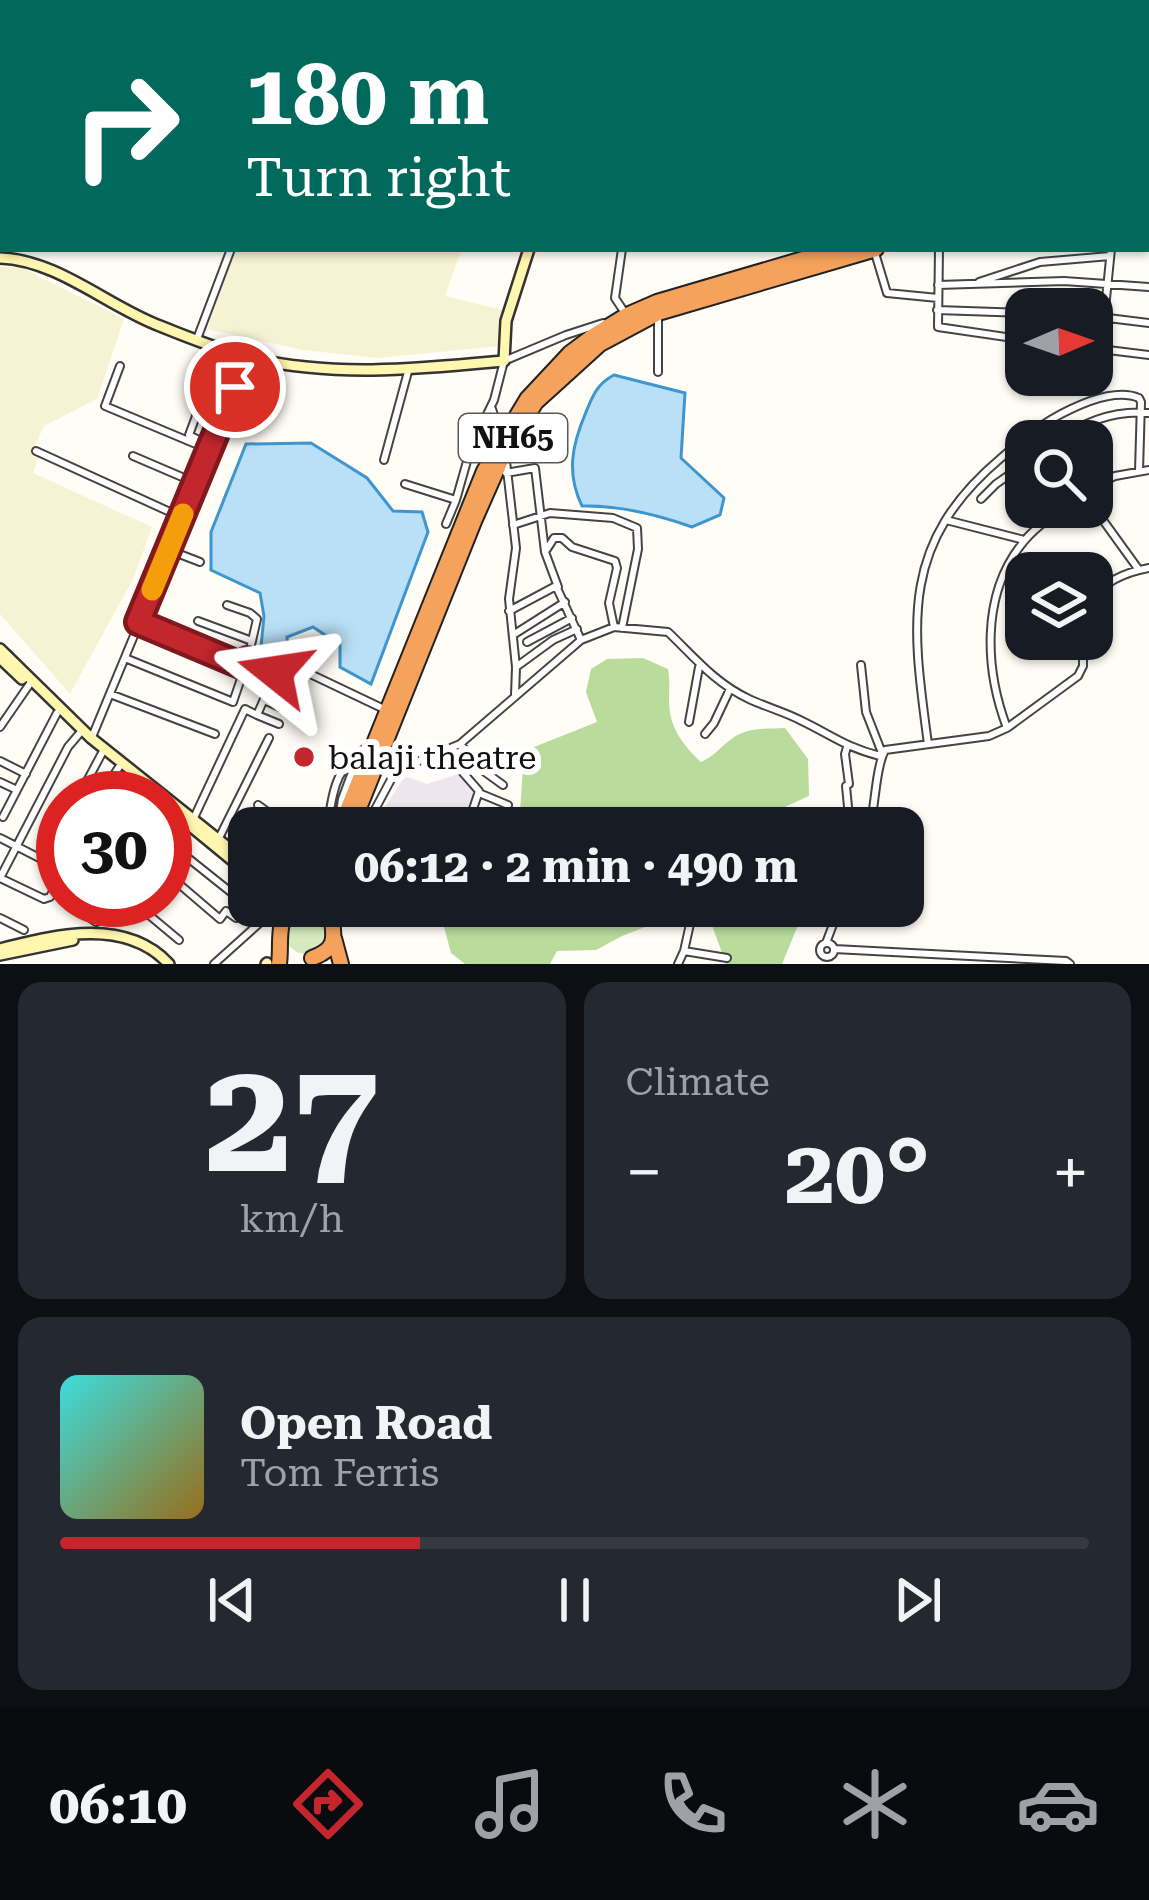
<!DOCTYPE html>
<meta charset="utf-8">
<style>
:root{--surface:#171b24;--page:#242831;--text:#f1f3f6;--muted:#9ea1a6;--line:#363941;--accent:#c4262e}
body{margin:0;font-family:"Roboto Serif",serif;background:var(--page);color:var(--text);height:100vh;display:flex;flex-direction:column;font-size:45px;white-space:nowrap}
*{box-sizing:border-box;margin:0}
p{font-size:39px;color:var(--muted)}
.icon{flex:none;width:66px;height:66px;fill:none;stroke:currentColor;stroke-width:2;stroke-linecap:round;stroke-linejoin:round}
.map{position:relative;height:964px;overflow:hidden}
.drawer{display:flex;flex-direction:column;gap:18px;padding:18px;background:#0d0f14;flex:1}
.drawer>*{flex:none}
.banner{position:absolute;left:0px;top:0px;width:1149px;height:252px;box-shadow:0 3px 9px #0004;background:#00695c;color:#fff;overflow:hidden}
.needle{width:78px;rotate:88deg}
.tools{position:absolute;left:1005px;top:288px;display:grid;gap:24px}
.tools a{display:grid;place-items:center;width:108px;height:108px;border-radius:24px;background:var(--surface);box-shadow:0 3px 9px #0004;font-size:60px}
.speed{position:absolute;left:36px;top:771px;display:flex;gap:24px;font-size:60px;font-weight:700;text-align:center}
.speed>*{display:grid;place-content:center;width:156px;height:156px;border-radius:50%;background:var(--surface);box-shadow:0 3px 9px #0004;line-height:1}
.speed .limit{border:18px solid #d22;background:#fff;color:#111}
.pin{position:absolute;display:grid;place-items:center;width:102px;height:102px;color:#fff;margin:-51px;border:6px solid #fff;border-radius:50%;box-shadow:0 3px 12px #0007}
.me{position:absolute;width:132px;margin:-66px;rotate:285deg;stroke-linejoin:round;filter:drop-shadow(0 0 9px #0008)}
.turn{display:flex;align-items:center;gap:42px;height:252px;padding:0 48px;font-size:54px}
.turn .icon{width:156px;height:156px;stroke-width:2.5}
.turn b{display:block;font-size:84px;line-height:102px}
.big{font-size:90px;font-weight:700;line-height:1.1}
.drawer .card{flex:1;display:flex;flex-direction:column;justify-content:center;gap:18px;min-width:0;padding:0 42px;border-radius:24px;background:var(--page)}
.drawer .dial{align-items:center;gap:0}
.dial b{font-size:156px;line-height:1}
.song{display:flex;align-items:center;gap:36px}
.cover{width:144px;height:144px;border-radius:18px;background:linear-gradient(135deg,hsl(180 70% 55%),hsl(40 70% 35%))}
.played{height:12px;border-radius:6px;background:linear-gradient(90deg,var(--accent) 35%,var(--line) 35%)}
.keys{display:flex;justify-content:space-around;direction:ltr}
.heat{display:flex;justify-content:space-between;align-items:center;font-size:66px;direction:ltr}
.drawer .tiles{flex:1;display:grid;gap:18px;grid-template-columns:1fr 1fr}
.card:last-child{grid-column:span 2}
.trip{position:absolute;left:228px;top:807px;width:696px;height:120px;border-radius:24px;background:var(--surface);box-shadow:0 3px 9px #0004;font-weight:700;line-height:120px;text-align:center}
.dock{display:flex;height:192px;justify-content:space-around;align-items:center;background:#090b0e;color:var(--muted)}
.dock .icon{width:84px;height:84px}
.dock .on{color:var(--accent)}
.dock b{font-size:54px;color:var(--text)}
.map>svg:first-child{display:block}
.industrial{fill:#eee6ef}
.farmland{fill:#f6f3d4}
.green{fill:#d5ebbd}
.forest{fill:#b9dc9c}
.water{fill:#b9e0f7;stroke:#3f96cf;stroke-width:3}
.lines{fill:none;stroke-linecap:round;stroke-linejoin:round}
.street-casing{stroke:#444;stroke-width:10}
.secondary-casing{stroke:#333;stroke-width:14}
.highway-casing{stroke:#222;stroke-width:18}
.street{stroke:#fff;stroke-width:6}
.secondary{stroke:#fff6b0;stroke-width:9}
.highway{stroke:#f5a25d;stroke-width:14}
.route-casing{stroke:#7f191e;stroke-width:30}
.route{stroke:#c4262e;stroke-width:21}
.slow{stroke:#f59e0b;stroke-width:21}
.poi-dot{fill:#c4262e;stroke:#fff;stroke-width:4.5}
.labels{text-anchor:middle;stroke-width:12;stroke-linejoin:round;paint-order:stroke}
.shield{fill:#fff;stroke:#585858;stroke-width:3}
.shield-label{font-size:30px;font-weight:bold;fill:#111}
.poi-label{font-size:33px;fill:#111;stroke:#fff;text-anchor:start}
</style>
<div class="map">
<svg width="1149" height="964" viewBox="0 0 1149 964">
<rect width="100%" height="100%" fill="#fffdf5"/>
<path class="industrial" d="M461 773 475 789 464 828H371L405 776 427 784Z"/>
<path class="farmland" d="M0 0H552L551 3H3V181L0 179Z
M236 249H462L445 296 503 310 500 346 378 358 303 350 207 329Z
M0 267H20L124 319 97 399 44 426 32 452 39 457 33 473 152 527 133 579 70 694 0 614Z"/>
<path class="green" d="M283 930a24 24 0 1 1 48 0a24 24 0 1 1-48 0Z"/>
<path class="forest" d="M643 658 668 669C670 680 669 689 669 700 669 727 682 744 701 762 715 756 722 745 734 737 750 727 767 729 785 728L808 759 809 796 774 812 752 828H519L524 751 597 722 586 692 591 669 607 659Z
M459 906H681L668 918 622 936 596 950 557 951 550 964H465L451 953 444 927Z
M705 906H806L782 964H726Z"/>
<path class="water" d="M614 375 685 393 681 458 724 498 720 515 692 527C658 515 618 505 582 506 566 473 572 445 586 412 593 395 597 384 614 375Z
M311 443 367 478 393 511 422 512 428 532 371 684 340 667V645L313 627 287 637 288 652 278 654 261 647 264 616 260 593 211 570V532L246 444Z"/>
<g class="lines">
<defs>
<path id="street" d="M926 0 936 3
M1096 0 1106 3
M1009 3 1010 0
M1146 15 1149 16
M1146 69 1149 70
M1146 173H1149
M1146 212 1149 213
M622 249 615 298 625 313
M939 249 938 327 1026 340
M875 253 887 293 938 298
M979 282 1040 262 1110 256
M938 285 1064 281 1149 287
M937 310 1026 313
M1092 316 1149 323
M197 339 231 249
M1092 348 1149 355
M1101 349 1111 249
M120 366 105 406 210 450
M658 372V317
M492 409 496 421 510 423
M210 441 206 444 189 435 202 400 222 405 221 416
M1057 441C1085 421 1115 410 1149 413
M36 451 181 517
M133 456 196 483
M384 460 409 368
M506 461 516 548 509 599 516 667 515 695
M506 473 535 468 545 552 558 587
M405 484 456 500
M1092 487 1115 476 1149 470
M981 499 996 484 1026 463
M1092 505 1139 570
M946 520 1024 540
M446 524 456 500 471 447 494 400 504 361 566 335 603 323 606 325
M513 525 550 513 613 518 637 528 638 549 622 628
M547 549 554 538H562L572 547 615 561 617 568 609 603 614 627
M169 550 200 562
M1092 599C1105 581 1127 572 1149 568
M227 605 250 613 257 619 252 641
M509 611 556 586 581 640
M198 621 252 641 246 663
M513 635 565 602
M527 642 572 618
M250 651 304 671 386 710
M125 658 233 702 245 667 138 622
M861 665 866 712 882 753
M516 667 553 640 577 629
M270 686 291 696
M110 694 215 734
M264 700 288 711
M257 715 279 724
M689 722 699 667
M0 727 29 685
M1007 728 1078 676 1083 666V639
M705 734 714 723 730 689
M92 737 222 423 247 357
M460 744 485 772 503 785
M928 744C912 624 899 544 1001 458 1017 444 1034 430 1052 419 1075 406 1113 387 1139 398L1141 402 1139 471
M847 747 845 754 849 784 846 786 850 828
M444 751 479 791 473 809 500 820
M0 761 26 774
M0 782 17 790
M479 793 508 805
M78 798 102 753
M99 798 119 767
M258 805 290 828
M3 817 57 713
M339 818 342 799 360 751
M192 822 245 709 257 715 276 672 247 660
M245 824 251 828
M165 827 175 813
M327 828C334 788 334 768 370 745
M365 828 394 774 407 766 460 744 581 640 614 627 668 632C694 657 715 683 749 699 766 707 785 712 802 721 833 736 845 747 880 756
M870 828C875 805 876 767 885 750L989 736 1007 728C985 670 981 596 1021 545 1032 530 1049 518 1064 507
M0 838 63 870
M218 840 269 738
M52 847 63 826
M165 872 220 919 226 911 236 918 244 908 242 901 183 854
M0 878 68 747 79 734
M0 878 44 899 50 897 63 872
M64 900 96 922 101 920 115 900
M131 900 179 940
M0 918 24 930
M826 943 840 906
M820 950a7 7 0 1 1 14 0a7 7 0 1 1-14 0Z
M834 949 1066 961 1070 964
M684 951 727 958
M214 964 264 919 277 911
M678 964 684 951 694 906"/>
<path id="secondary" d="M586 0V3
M0 258C58 260 107 306 160 326 187 337 218 349 247 357 331 378 419 369 504 361L506 321 529 249
M0 649 91 738 249 864
M0 658 22 679
M165 805 249 874
M275 906 280 924
M0 949C56 935 125 917 169 964
M0 955 73 940
M266 964 267 963"/>
<path id="highway" d="M1146 119 1149 117
M1146 130 1149 128
M340 828 484 471 527 399 570 353 593 336 627 315 657 302 837 249
M351 828 475 519 506 449 536 402 600 344 658 313 876 249
M334 938 341 964
M312 958C345 946 329 930 332 906
M279 964C282 942 275 922 293 906"/>
</defs>
<use href="#street" class="street-casing"/>
<use href="#secondary" class="secondary-casing"/>
<use href="#highway" class="highway-casing"/>
<use href="#street" class="street"/>
<use href="#secondary" class="secondary"/>
<use href="#highway" class="highway"/>
</g>
<g class="lines">
<defs>
<path id="route" d="M235 387 138 622 245 667 247 660 275 672"/>
</defs>
<use href="#route" class="route-casing"/>
<use href="#route" class="route"/>
<path class="slow" d="M152 590 183 514"/>
</g>
<circle class="poi-dot" cx="304" cy="757" r="12"/>
<g class="labels">
<rect class="shield" x="459" y="414" width="108" height="48" rx="9"/>
<g class="shield-label">
<text x="513" y="448">NH65</text>
</g>
<g class="poi-label">
<text x="328" y="769">balaji theatre</text>
</g>
</g>
</svg>
<div class="tools">
<a><svg class="needle" viewBox="-14 -14 28 28"><path d="M0-13l5 13h-10z" fill="#e53935"/><path d="M0 13l5-13h-10z" fill="#9ea1a6"/></svg></a>
<a><svg class="icon" aria-label="search" viewBox="0 0 24 24"><circle cx="10" cy="10" r="6"/><path d="M15 15l6 6"/></svg></a>
<a><svg class="icon" aria-label="layers" viewBox="0 0 24 24"><path d="M12 4l9 5-9 5-9-5zM3 14l9 5 9-5"/></svg></a>
</div>
<div class="speed"><div class="limit">30</div></div>
<div class="pin" style="left:235px;top:387px;background:#d93025"><svg class="icon" aria-label="arrive" viewBox="0 0 24 24"><path d="M6 21V4h12l-3 4 3 4H6"/></svg></div>
<svg class="me" style="left:275px;top:672px" viewBox="-20 -20 40 40"><path d="M0-17L14 15 0 8-14 15z" fill="#c4262e" stroke="#fff" stroke-width="4"/></svg>
<div class="trip">06:12 · 2 min · 490 m</div>
<div class="banner">
<div class="turn"><svg class="icon" aria-label="right" viewBox="0 0 24 24"><path d="M7 20v-9h11M14 6l5 5-5 5"/></svg><div><b>180 m</b>Turn right</div></div>
</div>
</div>
<section class="drawer">
<div class="tiles">
<div class="card dial"><b>27</b><p>km/h</p></div>
<div class="card"><p>Climate</p>
<div class="heat"><a>−</a><b class="big">20°</b><a>+</a></div>
</div>
<div class="card">
<div class="song"><i class="cover"></i><div><b>Open Road</b><p>Tom Ferris</p></div></div>
<div class="played"></div>
<div class="keys"><svg class="icon" aria-label="previous" viewBox="0 0 24 24"><path d="M18 5L8 12l10 7zM5 5v14"/></svg><svg class="icon" aria-label="pause" viewBox="0 0 24 24"><path d="M8 5v14M16 5v14"/></svg><svg class="icon" aria-label="next" viewBox="0 0 24 24"><path d="M6 5l10 7-10 7zM19 5v14"/></svg></div>
</div>
</div>
</section>
<nav class="dock">
<b>06:10</b>
<svg class="icon on" aria-label="directions" viewBox="0 0 24 24"><path d="M12 3l9 9-9 9-9-9zM9 14v-3h6M13 9l2 2-2 2"/></svg>
<svg class="icon" aria-label="music" viewBox="0 0 24 24"><path d="M9 18V5l10-2v13"/><circle cx="6" cy="18" r="3"/><circle cx="16" cy="16" r="3"/></svg>
<svg class="icon" aria-label="phone" viewBox="0 0 24 24"><path d="M5 4h4l2 5-3 2q2 4 5 5l2-3 5 2v4C11 20 4 13 5 4z"/></svg>
<svg class="icon" aria-label="climate" viewBox="0 0 24 24"><path d="M12 3v18M4 7l16 10M4 17L20 7"/></svg>
<svg class="icon" aria-label="car" viewBox="0 0 24 24"><path d="M5 17H2v-5l4-1 3-4h7l3 4 3 1v5h-3M9 17h6M6 11h13"/><circle cx="7" cy="17" r="2"/><circle cx="17" cy="17" r="2"/></svg>
</nav>
